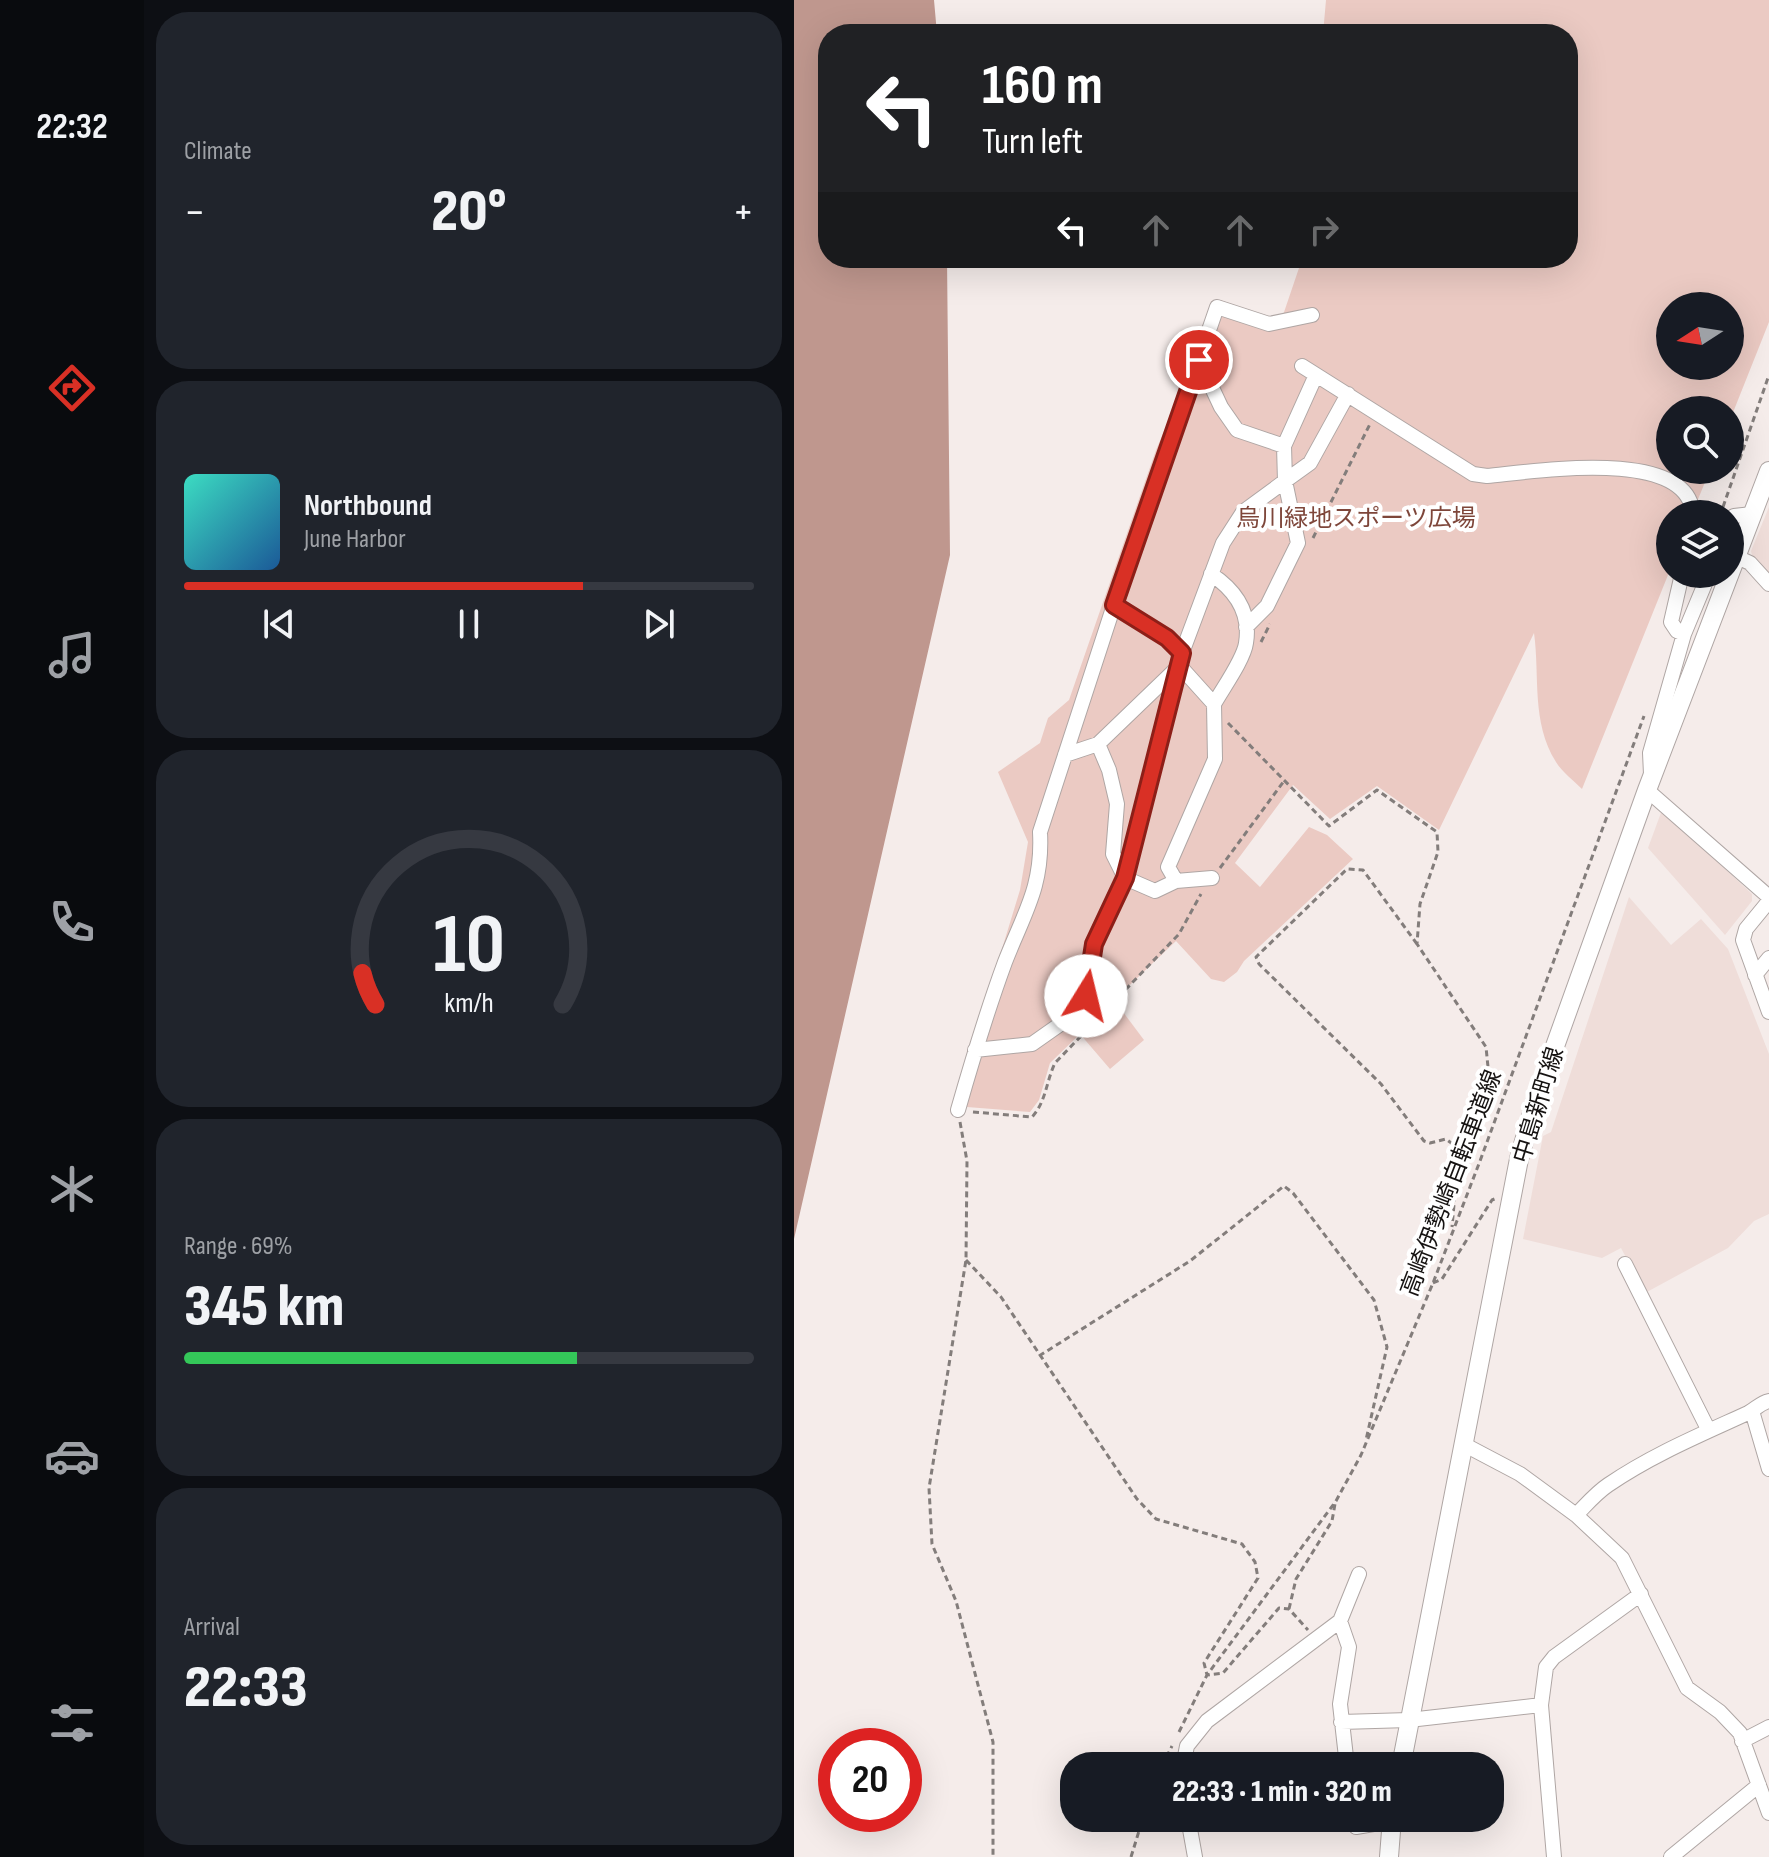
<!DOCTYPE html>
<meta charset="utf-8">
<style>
:root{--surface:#171b24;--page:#20242c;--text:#f1f3f6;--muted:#9ea1a6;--line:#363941;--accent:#d93025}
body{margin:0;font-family:"Sofia Sans Condensed","Noto Sans JP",sans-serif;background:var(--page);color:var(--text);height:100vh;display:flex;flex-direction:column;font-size:30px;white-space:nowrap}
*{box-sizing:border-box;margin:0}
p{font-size:26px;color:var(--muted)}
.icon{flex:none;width:44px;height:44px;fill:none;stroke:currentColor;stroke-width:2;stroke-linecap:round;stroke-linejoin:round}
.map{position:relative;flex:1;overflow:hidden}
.details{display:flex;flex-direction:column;gap:12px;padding:12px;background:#0d0f14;width:650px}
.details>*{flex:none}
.hud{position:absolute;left:24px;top:24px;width:760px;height:244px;border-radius:32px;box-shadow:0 8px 32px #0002;background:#202124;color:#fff;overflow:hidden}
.needle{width:52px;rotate:258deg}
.fabs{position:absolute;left:862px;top:292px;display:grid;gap:16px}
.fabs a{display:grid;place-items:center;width:88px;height:88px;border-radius:50%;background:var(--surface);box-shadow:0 8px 32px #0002;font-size:40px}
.speed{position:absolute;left:24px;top:1728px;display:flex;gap:16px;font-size:40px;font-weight:700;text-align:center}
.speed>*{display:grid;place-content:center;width:104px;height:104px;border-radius:50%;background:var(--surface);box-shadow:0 8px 32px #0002;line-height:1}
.speed .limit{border:12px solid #d22;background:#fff;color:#111}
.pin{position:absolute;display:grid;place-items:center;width:68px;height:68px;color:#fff;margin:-34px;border:4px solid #fff;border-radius:50%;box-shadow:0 2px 8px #0007}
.me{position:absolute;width:88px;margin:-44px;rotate:9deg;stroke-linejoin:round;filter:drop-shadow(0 0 6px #0008)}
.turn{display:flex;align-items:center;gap:28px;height:168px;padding:0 32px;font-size:36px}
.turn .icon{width:104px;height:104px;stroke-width:2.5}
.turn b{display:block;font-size:56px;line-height:68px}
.lanes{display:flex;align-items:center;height:76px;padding:0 32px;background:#0003;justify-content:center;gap:40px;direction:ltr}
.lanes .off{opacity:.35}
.big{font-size:60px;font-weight:800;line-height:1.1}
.details .tile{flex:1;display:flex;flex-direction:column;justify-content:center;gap:12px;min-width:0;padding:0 28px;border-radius:32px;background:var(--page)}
.details .dial{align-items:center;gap:0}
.dial svg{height:208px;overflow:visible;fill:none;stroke:var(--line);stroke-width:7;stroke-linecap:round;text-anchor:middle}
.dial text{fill:var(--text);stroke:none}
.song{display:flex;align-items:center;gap:24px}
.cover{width:96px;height:96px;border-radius:12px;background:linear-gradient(135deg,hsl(170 70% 55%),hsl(210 70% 35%))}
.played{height:8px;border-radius:4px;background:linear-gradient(90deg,var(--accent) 70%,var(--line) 70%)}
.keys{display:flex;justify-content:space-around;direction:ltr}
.heat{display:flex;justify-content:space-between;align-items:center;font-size:44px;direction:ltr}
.charge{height:12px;border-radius:6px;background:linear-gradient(90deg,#34c759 69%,var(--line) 0)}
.trip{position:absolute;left:266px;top:1752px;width:444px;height:80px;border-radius:32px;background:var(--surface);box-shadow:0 8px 32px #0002;font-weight:800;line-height:80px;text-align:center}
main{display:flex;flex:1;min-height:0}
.tabs{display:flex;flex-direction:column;width:144px;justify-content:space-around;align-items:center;background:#090b0e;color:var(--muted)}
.tabs .icon{width:56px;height:56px}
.tabs .active{color:var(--accent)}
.tabs b{font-size:36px;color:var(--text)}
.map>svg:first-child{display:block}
.built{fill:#efddd9}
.green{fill:#ebcac3;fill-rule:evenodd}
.water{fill:#bf978e}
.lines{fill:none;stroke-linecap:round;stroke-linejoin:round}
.minor-casing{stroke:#afa6a4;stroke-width:16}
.major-casing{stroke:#afa6a4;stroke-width:20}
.path{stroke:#837d7b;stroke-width:3;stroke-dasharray:6 4;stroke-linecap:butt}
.minor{stroke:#fff;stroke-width:14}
.major{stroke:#fff;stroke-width:18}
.route-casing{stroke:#8d1f18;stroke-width:20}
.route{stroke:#d93025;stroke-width:14}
.labels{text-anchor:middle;stroke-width:8;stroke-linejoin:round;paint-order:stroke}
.park-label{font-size:24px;fill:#7e463a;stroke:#fff}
.street-label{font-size:24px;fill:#161312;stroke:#fff}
</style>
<main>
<nav class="tabs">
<b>22:32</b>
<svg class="icon active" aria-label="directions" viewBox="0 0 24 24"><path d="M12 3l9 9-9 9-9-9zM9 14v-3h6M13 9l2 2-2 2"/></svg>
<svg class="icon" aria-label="music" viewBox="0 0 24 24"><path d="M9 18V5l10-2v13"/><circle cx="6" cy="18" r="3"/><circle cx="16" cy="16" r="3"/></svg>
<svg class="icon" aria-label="phone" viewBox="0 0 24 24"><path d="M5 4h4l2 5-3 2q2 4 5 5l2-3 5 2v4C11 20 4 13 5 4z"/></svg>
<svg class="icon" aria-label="climate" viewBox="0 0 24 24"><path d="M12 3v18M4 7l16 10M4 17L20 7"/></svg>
<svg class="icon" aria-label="car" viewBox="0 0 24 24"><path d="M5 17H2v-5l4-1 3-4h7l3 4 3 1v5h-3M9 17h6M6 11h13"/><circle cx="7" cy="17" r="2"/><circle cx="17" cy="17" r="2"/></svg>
<svg class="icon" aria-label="filters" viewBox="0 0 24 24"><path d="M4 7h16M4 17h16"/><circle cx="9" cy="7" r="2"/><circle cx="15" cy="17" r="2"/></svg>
</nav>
<section class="details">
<div class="tile"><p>Climate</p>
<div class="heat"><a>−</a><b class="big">20°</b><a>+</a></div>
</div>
<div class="tile">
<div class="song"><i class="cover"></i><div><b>Northbound</b><p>June Harbor</p></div></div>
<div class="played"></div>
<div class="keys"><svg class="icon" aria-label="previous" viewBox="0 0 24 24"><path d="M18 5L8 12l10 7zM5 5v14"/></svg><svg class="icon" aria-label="pause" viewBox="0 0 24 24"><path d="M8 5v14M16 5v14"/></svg><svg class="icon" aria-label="next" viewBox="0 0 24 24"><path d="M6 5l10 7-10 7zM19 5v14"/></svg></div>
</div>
<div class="tile dial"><svg viewBox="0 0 100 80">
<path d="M14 69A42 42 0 1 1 86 69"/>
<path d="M14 69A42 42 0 0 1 9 57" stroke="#d93025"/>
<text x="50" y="56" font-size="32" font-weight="700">10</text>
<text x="50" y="72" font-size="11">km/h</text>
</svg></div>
<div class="tile"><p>Range · 69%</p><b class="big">345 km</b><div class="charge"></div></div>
<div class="tile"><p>Arrival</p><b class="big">22:33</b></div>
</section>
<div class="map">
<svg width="975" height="1857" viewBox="0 0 975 1857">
<rect width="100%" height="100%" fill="#f5ecea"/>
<path class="built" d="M975 507V576L959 559 957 551Z
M868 810 958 894V901L931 935 854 848Z
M835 897 877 945 907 919 934 949 975 1054V1214L960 1221 934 1248 851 1293 827 1248 808 1258 729 1239 749 1136 757 1132Z"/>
<path class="green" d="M532 0H975V322L936 420V410H876V470H916L898 514H876V570L788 789C780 781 768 772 762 762 737 722 746 676 740 633L645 830 583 786 536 819 499 785 441 863 466 887 515 827 533 835 559 859 450 961 443 972 430 982 417 979 382 941 320 1000 350 1040 316 1069 286 1034 256 1063 245 1100 236 1112 160 1106 226 890 234 842 204 772 246 743 254 718 275 700 362 450 426 300 487 321 505 268 503 258H774V34H529ZM876 306H936V366H876Z"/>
<path class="water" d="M0 0H140L143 34H34V258H153L156 555 0 1239Z"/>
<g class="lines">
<defs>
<path id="minor" d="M405 360 427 407 443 430 490 446
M508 366 679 474 693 476C738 472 894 446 899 514
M936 525 940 516 958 514
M943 557 956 563 975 584
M417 574C441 590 457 612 452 643 450 659 429 688 420 704
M320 605 373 638 388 653
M452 627 473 606 504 543 491 481 516 463 554 394
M890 634 915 574
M304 744 315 770 323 804 319 854 331 878 361 891 382 881 418 878
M271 755 304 744 382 669
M857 774 856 753 890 634 883 631 877 622 888 574
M853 790 975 897
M382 881 374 867 421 759 420 704 384 664
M975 901 952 929 949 940 975 1012
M961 975 975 958
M181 1050 238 1044 265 1025 292 996 300 944 331 878 382 669 429 543 449 512 491 481 490 446 522 375
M164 1110C178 1061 193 1011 211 962 230 913 249 887 246 832L320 605 423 307 475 324 518 315
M831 1264 914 1429
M958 1411 975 1469
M671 1445 726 1474 782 1515 828 1558 893 1688 926 1712 946 1733 975 1813
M782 1515C792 1505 802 1493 814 1485 858 1455 906 1435 954 1413 962 1409 966 1403 975 1401
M546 1621 555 1647 546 1704 553 1766
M547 1722 615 1720 747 1705
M948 1741 975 1727
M389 1766 393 1746 413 1721 546 1621 565 1574
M394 1818 401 1857
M561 1818 562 1827 597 1821
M760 1857 747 1705 752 1667 760 1657 847 1594
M877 1857 965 1785"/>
<path id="major" d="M607 1766 725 1159 742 1099 853 790 975 471
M595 1857 598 1818"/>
</defs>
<use href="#minor" class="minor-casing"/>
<use href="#major" class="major-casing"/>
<path class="path" d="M929 507 975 375
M519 538 576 424
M467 642 476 624
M434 723 535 826 583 790 643 832 644 852 626 904 623 944 692 1047 694 1067 665 1149 658 1227
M426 868 490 781
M623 944 569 870 553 869 462 957 465 964 587 1084 630 1141 636 1143 652 1139 665 1149
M179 1112 238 1117C252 1102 252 1082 261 1063L385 934 407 894
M166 1122 173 1161 172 1260 135 1488 138 1544 162 1601 199 1742V1857
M172 1260 207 1297 343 1499 362 1519 448 1544 461 1562 464 1578 410 1663 413 1675 429 1673 485 1608 495 1609 514 1630
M639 1283 648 1279 698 1200 703 1198
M245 1356 396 1261 490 1186 499 1193 580 1300 593 1347 572 1440
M495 1609 502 1579 538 1521 541 1504
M385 1732 413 1675 542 1501 567 1455 639 1283 686 1161 850 716
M368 1766 378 1746
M337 1857 349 1818"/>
<use href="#minor" class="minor"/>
<use href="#major" class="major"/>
</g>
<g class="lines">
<defs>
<path id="route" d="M292 996 300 944 331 878 388 653 373 638 320 605 405 360"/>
</defs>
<use href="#route" class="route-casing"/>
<use href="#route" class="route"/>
</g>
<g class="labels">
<g class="park-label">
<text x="562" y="526">烏川緑地スポーツ広場</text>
</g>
<g class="street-label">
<text transform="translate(744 1105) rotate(-73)" y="8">中島新町線</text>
<text transform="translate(657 1183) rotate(-69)" y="8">高崎伊勢崎自転車道線</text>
</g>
</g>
</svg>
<div class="fabs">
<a><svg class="needle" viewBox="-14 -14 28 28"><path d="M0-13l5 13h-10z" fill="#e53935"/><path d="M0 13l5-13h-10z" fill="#9ea1a6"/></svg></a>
<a><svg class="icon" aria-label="search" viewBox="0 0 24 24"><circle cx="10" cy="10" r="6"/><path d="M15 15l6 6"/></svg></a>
<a><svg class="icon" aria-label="layers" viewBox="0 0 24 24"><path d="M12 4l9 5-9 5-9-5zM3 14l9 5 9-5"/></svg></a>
</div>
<div class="speed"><div class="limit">20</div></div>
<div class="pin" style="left:405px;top:360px;background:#d93025"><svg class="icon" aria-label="arrive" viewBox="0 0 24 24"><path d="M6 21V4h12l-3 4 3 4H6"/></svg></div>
<svg class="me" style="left:292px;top:996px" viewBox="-20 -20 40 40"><circle r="19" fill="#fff"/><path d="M0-13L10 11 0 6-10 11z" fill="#d93025"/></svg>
<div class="trip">22:33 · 1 min · 320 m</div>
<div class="hud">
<div class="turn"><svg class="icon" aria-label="left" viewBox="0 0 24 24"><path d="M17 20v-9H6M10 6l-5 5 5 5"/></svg><div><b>160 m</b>Turn left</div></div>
<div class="lanes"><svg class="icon" aria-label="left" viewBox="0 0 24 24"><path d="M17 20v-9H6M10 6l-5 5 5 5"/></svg><svg class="icon off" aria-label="ahead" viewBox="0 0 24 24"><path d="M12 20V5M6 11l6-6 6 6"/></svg><svg class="icon off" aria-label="ahead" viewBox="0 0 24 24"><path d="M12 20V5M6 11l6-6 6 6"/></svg><svg class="icon off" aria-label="right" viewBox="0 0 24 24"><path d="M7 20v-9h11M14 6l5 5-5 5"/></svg></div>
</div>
</div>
</main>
